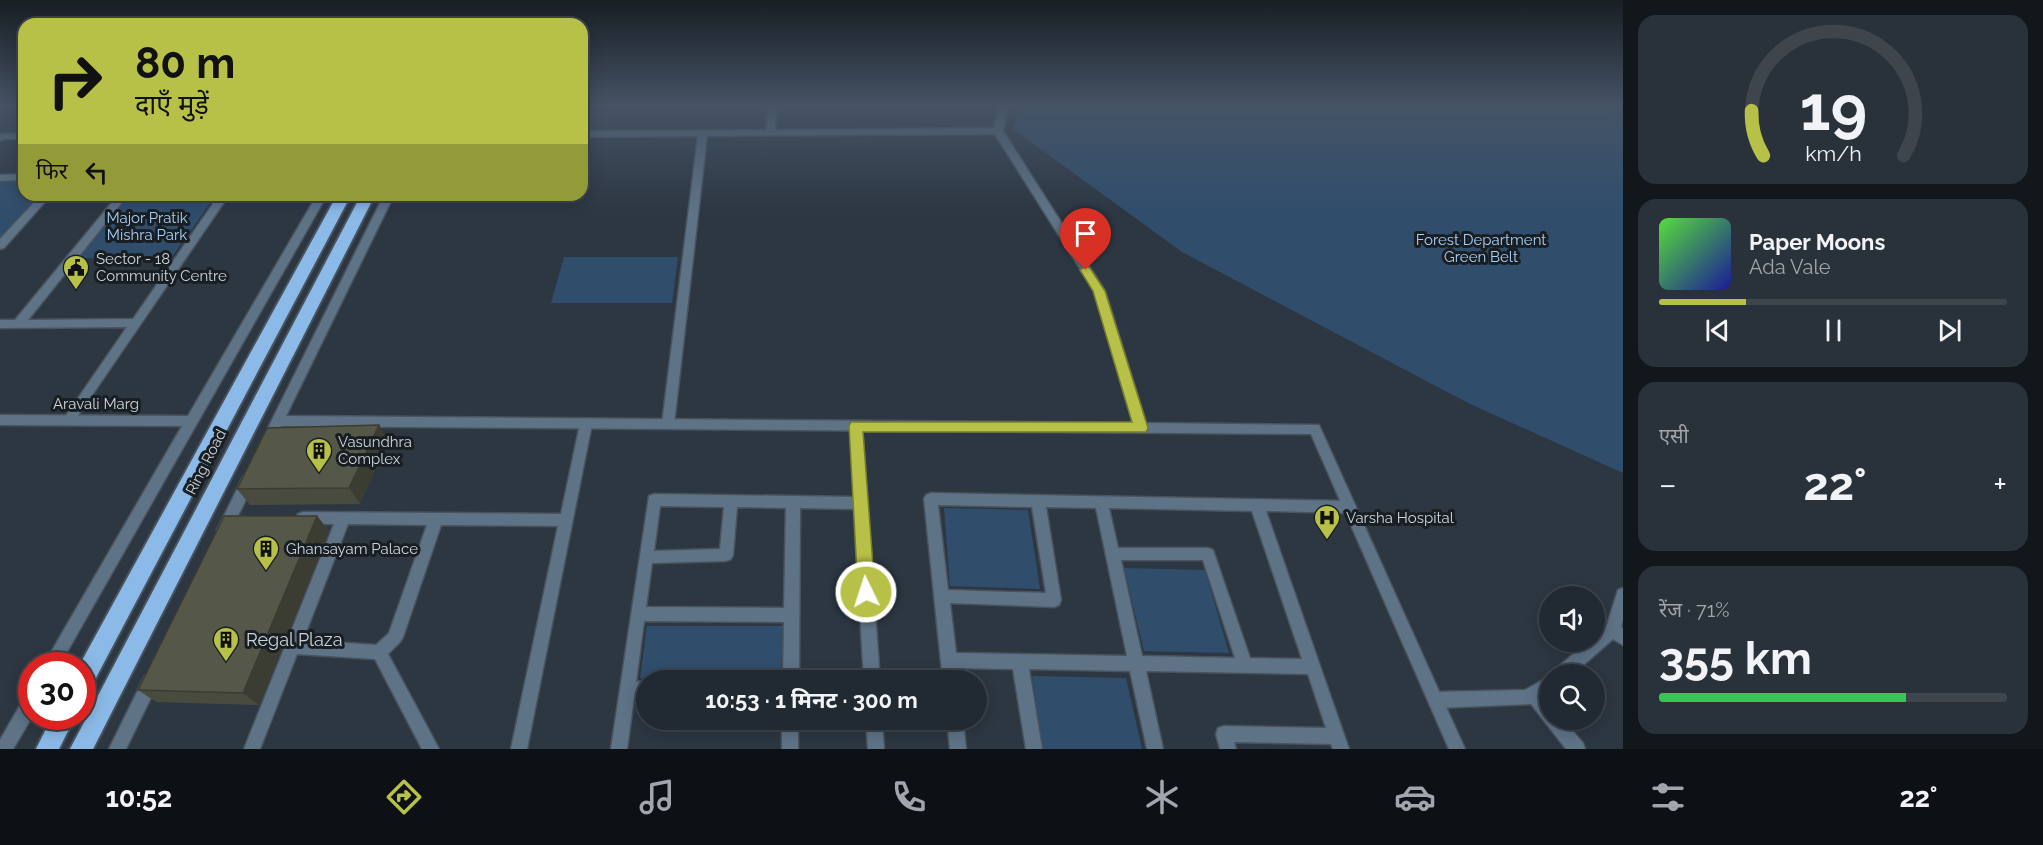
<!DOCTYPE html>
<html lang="hi">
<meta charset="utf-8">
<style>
:root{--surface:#212932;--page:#29313a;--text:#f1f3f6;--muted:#a2a6ac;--line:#3e454d;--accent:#b8c147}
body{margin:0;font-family:Raleway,"Noto Sans Devanagari",sans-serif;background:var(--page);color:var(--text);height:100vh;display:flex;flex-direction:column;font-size:22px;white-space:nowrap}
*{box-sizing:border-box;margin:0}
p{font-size:20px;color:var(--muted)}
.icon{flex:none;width:33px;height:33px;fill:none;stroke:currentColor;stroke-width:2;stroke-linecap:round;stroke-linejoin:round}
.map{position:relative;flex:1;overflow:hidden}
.panel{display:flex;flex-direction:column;gap:15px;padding:15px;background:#12171c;width:420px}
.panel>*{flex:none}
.hud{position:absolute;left:18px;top:18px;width:570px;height:183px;border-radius:18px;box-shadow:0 3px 15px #0003,0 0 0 2px var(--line);background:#b8c147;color:#111;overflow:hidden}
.tools{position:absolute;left:1539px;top:586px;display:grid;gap:12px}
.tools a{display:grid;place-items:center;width:66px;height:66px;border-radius:50%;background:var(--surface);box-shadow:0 3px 15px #0003,0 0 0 2px var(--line);font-size:30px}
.speed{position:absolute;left:18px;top:652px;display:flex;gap:12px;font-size:30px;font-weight:700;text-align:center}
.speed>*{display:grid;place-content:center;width:78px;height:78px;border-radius:50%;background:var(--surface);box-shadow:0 3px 15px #0003,0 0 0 2px var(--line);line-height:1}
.speed .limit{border:9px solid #d22;background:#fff;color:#111}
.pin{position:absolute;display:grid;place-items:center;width:51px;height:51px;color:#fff;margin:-62px -26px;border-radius:50% 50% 50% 0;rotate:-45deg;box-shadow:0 0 6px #0007}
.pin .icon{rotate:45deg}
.me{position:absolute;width:66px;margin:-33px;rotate:356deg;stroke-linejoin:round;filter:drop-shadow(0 0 4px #0008)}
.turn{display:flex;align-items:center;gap:21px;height:126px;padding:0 18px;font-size:27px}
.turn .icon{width:78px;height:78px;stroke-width:2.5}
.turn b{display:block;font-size:42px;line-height:51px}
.then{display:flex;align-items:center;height:57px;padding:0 18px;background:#0003;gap:12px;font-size:22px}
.big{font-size:45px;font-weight:700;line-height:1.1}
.panel .card{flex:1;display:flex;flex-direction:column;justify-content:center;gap:9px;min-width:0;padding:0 21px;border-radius:18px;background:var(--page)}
.panel .dial{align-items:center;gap:0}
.dial svg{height:156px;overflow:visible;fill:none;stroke:var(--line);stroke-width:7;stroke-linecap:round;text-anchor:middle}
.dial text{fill:var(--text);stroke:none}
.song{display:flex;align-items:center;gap:18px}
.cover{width:72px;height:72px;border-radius:9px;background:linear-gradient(135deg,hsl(110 70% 55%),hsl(240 70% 35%))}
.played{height:6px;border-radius:3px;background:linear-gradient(90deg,var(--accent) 25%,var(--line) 25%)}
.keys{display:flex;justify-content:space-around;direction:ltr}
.heat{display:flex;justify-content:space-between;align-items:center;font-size:33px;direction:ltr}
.charge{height:9px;border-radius:4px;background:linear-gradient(90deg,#34c759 71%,var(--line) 0)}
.trip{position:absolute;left:636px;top:670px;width:351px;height:60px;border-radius:30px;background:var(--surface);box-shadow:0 3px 15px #0003,0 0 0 2px var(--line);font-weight:700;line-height:60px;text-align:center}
.menu{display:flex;height:96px;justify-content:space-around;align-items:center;background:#0d1014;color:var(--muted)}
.menu .icon{width:42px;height:42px}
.menu .active{color:var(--accent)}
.menu b{font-size:27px;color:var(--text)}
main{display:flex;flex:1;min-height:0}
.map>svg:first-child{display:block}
.green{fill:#304e6c}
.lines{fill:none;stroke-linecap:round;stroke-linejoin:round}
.minor-casing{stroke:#49535d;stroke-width:3}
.tertiary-casing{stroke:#49535d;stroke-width:3}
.trunk-casing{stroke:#49535d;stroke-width:4}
.minor{fill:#5f7387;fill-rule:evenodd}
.tertiary{fill:#5f7387;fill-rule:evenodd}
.trunk{fill:#8cbae8;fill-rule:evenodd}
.wall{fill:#494b3e}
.shaded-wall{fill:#3c3d32}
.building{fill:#555748;stroke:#3c3d32;stroke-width:1.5}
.route{fill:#b8c147;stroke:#787d2e;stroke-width:1.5}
.labels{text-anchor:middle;stroke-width:6;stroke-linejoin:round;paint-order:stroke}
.park-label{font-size:15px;fill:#a7cff7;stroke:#191e23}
.poi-label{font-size:15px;fill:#ccd3da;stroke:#191e23;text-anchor:start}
.street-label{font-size:15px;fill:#ccd3da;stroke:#191e23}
.near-poi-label{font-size:18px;fill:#ccd3da;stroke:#191e23;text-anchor:start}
</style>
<main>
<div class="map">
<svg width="1623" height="749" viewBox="0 0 1623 749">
<rect width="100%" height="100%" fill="#2c3742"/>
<path class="green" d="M1020 107H1604L1623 118V473L1468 403 1182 252 1013 129Z
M0 181H24V195H39L0 238Z
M130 195H216L171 258H79Z
M564 257H678L672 303H551Z
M944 508 1028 510 1040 589 950 586Z
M1124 568 1205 570 1229 653 1144 651Z
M647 626H783L781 679 640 678Z
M1032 676 1126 678 1142 749H1043Z"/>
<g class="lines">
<defs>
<path id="minor" d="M768 107H776L775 130 998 128 1003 131 998 134 707 136 674 424 672 428H664L662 424 698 136 582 137V131L766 130Z
M24 133V139H5L0 141V134Z
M24 174V180L0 181V175Z
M41 195H51L4 248 0 249V239Z
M118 195H128L28 320 133 319 219 195H229L73 423H65L63 420 65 417 127 327 0 328V320H15Z
M586 419 590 420 592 424 527 749H511L558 526 441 525 403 637 400 642 388 654 439 749H422L375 659 297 654 260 749H244L334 524H303L298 522 296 518 298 514 303 512 561 514 580 424 582 420ZM348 524 427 525 389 633 376 645 303 640Z
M856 421 860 422 862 426 880 681H864L854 509 800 508 799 681H783L784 622 644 621 636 682 646 681V697H634L627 749H611L649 496 654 494 854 497 850 426 852 422ZM660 506 724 507 720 549 654 551ZM737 507 786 508 784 608 646 607 652 563 726 561 731 559 733 555Z
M931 493 1349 501 1354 503 1356 507 1354 511 1349 513 1266 511 1349 749H1333L1331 744 1234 742 1236 749H1220L1216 734 1218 728 1224 726 1326 728 1308 674 1146 671 1163 749H1147L1130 671 1029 669 1042 749H1026L1013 669 957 668 959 681H943L924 499 926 495ZM938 505 1032 507 1046 593 948 590ZM1046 507 1096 508 1127 656 956 653 950 603 1054 607 1059 605 1061 600ZM1109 508 1252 511 1302 659 1250 658 1213 550 1208 548H1118ZM1121 560H1203L1235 658 1142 656Z
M1623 588V620L1621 627 1623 628V645L1613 639 1572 675H1552L1555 670 1587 642H1594V635L1607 625 1618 590Z
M1550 676V692L1544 696 1550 702V720H1563L1583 743 1585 749H1566L1531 704 1436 708 1430 706 1428 700 1430 694 1436 692 1525 690Z
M782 720H798V749H782Z
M866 720H882L884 749H868Z
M947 720H963L966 749H950Z"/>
<path id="tertiary" d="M1000 107H1008L1003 131 1105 291 1146 423 1319 425 1465 749H1449L1311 434 281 426 278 432H270L268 428 384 195H394L286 416 1133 423 1094 291 993 131Z
M317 195H327L59 666H43L182 426 0 425V415L188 416Z
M248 475 253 477 255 481 229 534 224 536 219 534 217 530 219 526 243 477Z
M151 673 157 676 159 681 126 749H109L145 676Z
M32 693V717L13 749H0V740L26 695Z"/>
<path id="trunk" d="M337 195H351L90 689 82 692V666H79Z
M361 195H375L93 749H70Z
M52 717H75L59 749H36Z"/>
</defs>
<use href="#minor" class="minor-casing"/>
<use href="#tertiary" class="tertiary-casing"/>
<use href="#trunk" class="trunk-casing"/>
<use href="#minor" class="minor"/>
<use href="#tertiary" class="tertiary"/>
<use href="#trunk" class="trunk"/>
</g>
<path class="wall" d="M651 107H765V108H651Z
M379 425 388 441 360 504 250 505 237 489Z
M317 516 329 531 259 705 156 702 138 690Z"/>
<path class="shaded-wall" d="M379 425 388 441 360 504 349 488Z
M317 516 329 531 259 705 243 693Z"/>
<path class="building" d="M379 425 349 488 237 489 267 428Z
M224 516H317L243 693 138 690Z"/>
<linearGradient id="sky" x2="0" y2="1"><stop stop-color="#181e24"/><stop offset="0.5" stop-color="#455365"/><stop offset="1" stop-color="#455365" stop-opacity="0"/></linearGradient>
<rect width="1623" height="212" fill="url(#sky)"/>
<path class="route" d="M1086 266 1090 268 1105 291 1148 428 1146 432H863L875 592 872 597 866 600 860 597 858 592 849 426 851 422H1132L1093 291 1080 270Z"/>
<defs>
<symbol id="civic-pin" viewBox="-11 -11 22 30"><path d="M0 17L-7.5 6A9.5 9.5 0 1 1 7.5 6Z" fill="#b8c147" stroke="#191e23"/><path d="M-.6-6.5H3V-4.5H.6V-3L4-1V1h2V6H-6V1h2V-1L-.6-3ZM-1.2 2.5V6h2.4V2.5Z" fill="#111"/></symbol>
<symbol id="building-pin" viewBox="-11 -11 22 30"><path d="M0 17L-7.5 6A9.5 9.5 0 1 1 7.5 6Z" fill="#b8c147" stroke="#191e23"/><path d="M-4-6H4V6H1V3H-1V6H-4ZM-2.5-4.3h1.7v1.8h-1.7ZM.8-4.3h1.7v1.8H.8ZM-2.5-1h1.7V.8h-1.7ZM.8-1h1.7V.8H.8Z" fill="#111"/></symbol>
<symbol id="hospital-pin" viewBox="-11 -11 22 30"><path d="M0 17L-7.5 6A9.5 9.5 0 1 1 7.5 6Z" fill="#b8c147" stroke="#191e23"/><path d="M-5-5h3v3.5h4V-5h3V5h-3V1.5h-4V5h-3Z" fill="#111"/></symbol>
</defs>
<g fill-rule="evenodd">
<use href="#civic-pin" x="61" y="253" width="30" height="40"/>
<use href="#building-pin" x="304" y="436" width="30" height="40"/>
<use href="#hospital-pin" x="1312" y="503" width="30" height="40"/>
<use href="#building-pin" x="251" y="534" width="30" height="40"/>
<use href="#building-pin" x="211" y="625" width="30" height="40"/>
</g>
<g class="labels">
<g class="park-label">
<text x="147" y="223">Major Pratik<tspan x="147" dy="17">Mishra Park</tspan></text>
<text x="1481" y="245">Forest Department<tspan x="1481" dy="17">Green Belt</tspan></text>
</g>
<g class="poi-label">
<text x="96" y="264">Sector - 18<tspan x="96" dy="17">Community Centre</tspan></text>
<text x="338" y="447">Vasundhra<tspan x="338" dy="17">Complex</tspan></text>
<text x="1346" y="523">Varsha Hospital</text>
<text x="286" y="554">Ghansayam Palace</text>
</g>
<g class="street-label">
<text x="96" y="409">Aravali Marg</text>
<text transform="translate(206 462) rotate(-63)" y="5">Ring Road</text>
</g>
<g class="near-poi-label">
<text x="246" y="646">Regal Plaza</text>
</g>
</g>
</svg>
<div class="tools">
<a><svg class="icon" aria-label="sound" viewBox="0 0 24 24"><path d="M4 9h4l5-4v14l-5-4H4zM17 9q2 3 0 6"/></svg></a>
<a><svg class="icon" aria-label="search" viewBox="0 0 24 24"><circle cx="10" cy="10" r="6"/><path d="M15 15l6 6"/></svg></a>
</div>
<div class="speed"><div class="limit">30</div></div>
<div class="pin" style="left:1086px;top:270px;background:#d93025"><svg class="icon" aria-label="arrive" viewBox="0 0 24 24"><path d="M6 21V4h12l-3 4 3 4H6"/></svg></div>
<svg class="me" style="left:866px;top:592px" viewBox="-20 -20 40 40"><circle r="17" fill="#b8c147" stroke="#fff" stroke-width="3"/><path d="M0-11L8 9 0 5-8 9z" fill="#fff"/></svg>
<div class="trip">10:53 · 1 मिनट · 300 m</div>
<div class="hud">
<div class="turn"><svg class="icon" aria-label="right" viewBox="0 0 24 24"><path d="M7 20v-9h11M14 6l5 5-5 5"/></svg><div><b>80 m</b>दाएँ मुड़ें</div></div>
<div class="then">फिर<svg class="icon" aria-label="left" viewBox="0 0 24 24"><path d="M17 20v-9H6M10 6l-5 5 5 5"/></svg></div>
</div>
</div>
<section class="panel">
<div class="card dial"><svg viewBox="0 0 100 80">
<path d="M14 69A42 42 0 1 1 86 69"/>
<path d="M14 69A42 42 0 0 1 8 46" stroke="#b8c147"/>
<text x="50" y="56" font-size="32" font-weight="700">19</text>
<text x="50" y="72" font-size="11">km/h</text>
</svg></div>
<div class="card">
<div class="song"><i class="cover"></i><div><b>Paper Moons</b><p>Ada Vale</p></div></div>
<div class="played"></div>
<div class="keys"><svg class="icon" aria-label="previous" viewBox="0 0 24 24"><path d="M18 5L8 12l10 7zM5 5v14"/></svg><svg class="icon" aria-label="pause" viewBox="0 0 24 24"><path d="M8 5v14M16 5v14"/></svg><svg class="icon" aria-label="next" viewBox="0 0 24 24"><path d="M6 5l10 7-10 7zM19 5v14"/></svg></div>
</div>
<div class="card"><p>एसी</p>
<div class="heat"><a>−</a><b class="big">22°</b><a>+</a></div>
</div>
<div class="card"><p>रेंज · 71%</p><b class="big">355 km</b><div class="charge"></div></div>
</section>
</main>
<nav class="menu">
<b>10:52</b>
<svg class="icon active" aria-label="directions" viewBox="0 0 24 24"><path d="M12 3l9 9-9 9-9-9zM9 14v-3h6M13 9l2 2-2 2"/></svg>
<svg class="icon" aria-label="music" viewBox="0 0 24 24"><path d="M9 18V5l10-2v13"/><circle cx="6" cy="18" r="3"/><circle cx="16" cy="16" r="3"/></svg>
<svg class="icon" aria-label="phone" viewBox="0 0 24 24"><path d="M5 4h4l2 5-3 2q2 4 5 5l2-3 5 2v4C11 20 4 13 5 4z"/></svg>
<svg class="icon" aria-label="climate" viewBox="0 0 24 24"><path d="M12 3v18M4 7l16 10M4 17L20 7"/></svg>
<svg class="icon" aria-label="car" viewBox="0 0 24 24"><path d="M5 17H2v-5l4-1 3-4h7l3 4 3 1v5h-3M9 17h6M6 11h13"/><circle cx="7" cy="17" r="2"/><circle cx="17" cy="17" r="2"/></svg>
<svg class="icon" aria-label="filters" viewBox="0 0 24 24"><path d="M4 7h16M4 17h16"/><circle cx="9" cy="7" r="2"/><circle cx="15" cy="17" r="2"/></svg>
<b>22°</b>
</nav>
